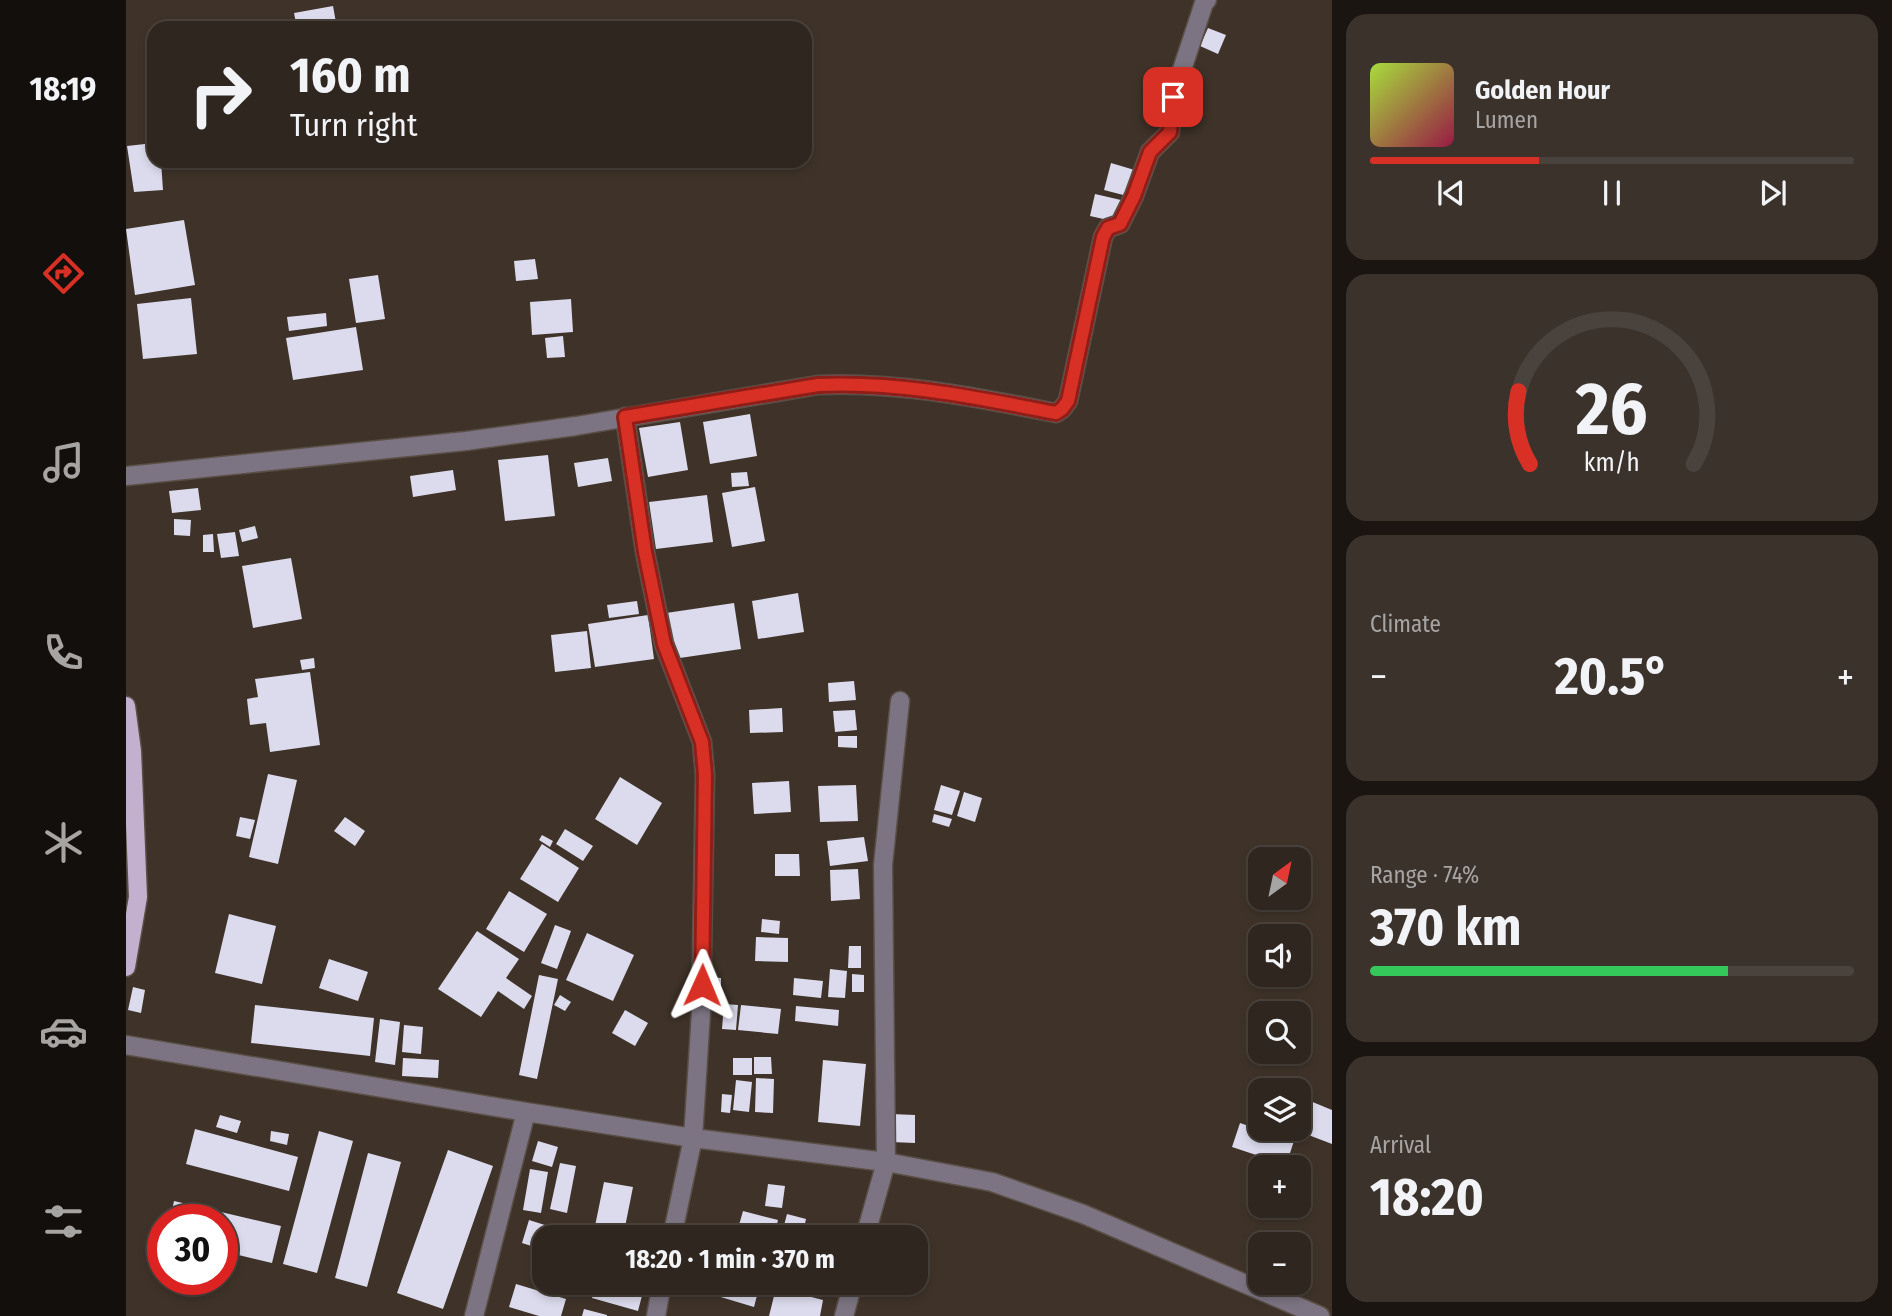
<!DOCTYPE html>
<meta charset="utf-8">
<style>
:root{--surface:#2f261f;--page:#3b322c;--text:#f1f3f6;--muted:#a7a5a4;--line:#4a433d;--accent:#d93025}
body{margin:0;font-family:"Fira Sans Condensed",sans-serif;background:var(--page);color:var(--text);height:100vh;display:flex;flex-direction:column;font-size:26px;white-space:nowrap}
*{box-sizing:border-box;margin:0}
p{font-size:23px;color:var(--muted)}
.icon{flex:none;width:38px;height:38px;fill:none;stroke:currentColor;stroke-width:2;stroke-linecap:round;stroke-linejoin:round}
.map{position:relative;flex:1;overflow:hidden}
.sheet{display:flex;flex-direction:column;gap:14px;padding:14px;background:#1a1511;width:560px}
.sheet>*{flex:none}
.hud{position:absolute;left:21px;top:21px;width:665px;height:147px;border-radius:21px;box-shadow:0 4px 10px #0003,0 0 0 2px var(--line);background:#2f261f;color:var(--text);overflow:hidden}
.needle{width:46px;rotate:33deg}
.buttons{position:absolute;left:1122px;top:847px;display:grid;gap:14px}
.buttons a{display:grid;place-items:center;width:63px;height:63px;border-radius:14px;background:var(--surface);box-shadow:0 4px 10px #0003,0 0 0 2px var(--line);font-size:35px}
.speed{position:absolute;left:21px;top:1204px;display:flex;gap:14px;font-size:35px;font-weight:700;text-align:center}
.speed>*{display:grid;place-content:center;width:91px;height:91px;border-radius:50%;background:var(--surface);box-shadow:0 4px 10px #0003,0 0 0 2px var(--line);line-height:1}
.speed .limit{border:10px solid #d22;background:#fff;color:#111}
.pin{position:absolute;display:grid;place-items:center;width:60px;height:60px;color:#fff;margin:-30px;border-radius:14px;box-shadow:0 4px 10px #0006}
.me{position:absolute;width:77px;margin:-38px;rotate:1deg;stroke-linejoin:round;filter:drop-shadow(0 0 5px #0008)}
.turn{display:flex;align-items:center;gap:24px;height:147px;padding:0 28px;font-size:32px}
.turn .icon{width:91px;height:91px;stroke-width:2.5}
.turn b{display:block;font-size:49px;line-height:60px}
.big{font-size:52px;font-weight:700;line-height:1.1}
.sheet .tile{flex:1;display:flex;flex-direction:column;justify-content:center;gap:10px;min-width:0;padding:0 24px;border-radius:21px;background:var(--page)}
.sheet .dial{align-items:center;gap:0}
.dial svg{height:182px;overflow:visible;fill:none;stroke:var(--line);stroke-width:7;stroke-linecap:round;text-anchor:middle}
.dial text{fill:var(--text);stroke:none}
.song{display:flex;align-items:center;gap:21px}
.cover{width:84px;height:84px;border-radius:10px;background:linear-gradient(135deg,hsl(80 70% 55%),hsl(340 70% 35%))}
.played{height:7px;border-radius:4px;background:linear-gradient(90deg,var(--accent) 35%,var(--line) 35%)}
.keys{display:flex;justify-content:space-around;direction:ltr}
.heat{display:flex;justify-content:space-between;align-items:center;font-size:38px;direction:ltr}
.charge{height:10px;border-radius:5px;background:linear-gradient(90deg,#34c759 74%,var(--line) 0)}
.trip{position:absolute;left:406px;top:1225px;width:396px;height:70px;border-radius:21px;background:var(--surface);box-shadow:0 4px 10px #0003,0 0 0 2px var(--line);font-weight:700;line-height:70px;text-align:center}
main{display:flex;flex:1;min-height:0}
.dock{display:flex;flex-direction:column;width:126px;justify-content:space-around;align-items:center;background:#130f0c;color:var(--muted)}
.dock .icon{width:49px;height:49px}
.dock .current{color:var(--accent)}
.dock b{font-size:32px;color:var(--text)}
.map>svg:first-child{display:block}
.building{fill:#dbdbed}
.lines{fill:none;stroke-linecap:round;stroke-linejoin:round}
.minor-casing{stroke:#5a4f46;stroke-width:21}
.major-casing{stroke:#5a4f46;stroke-width:21}
.minor{stroke:#7c7482;stroke-width:18}
.major{stroke:#c2b0ce;stroke-width:18}
.route-casing{stroke:#8d1f18;stroke-width:18}
.route{stroke:#d93025;stroke-width:12}
</style>
<main>
<nav class="dock">
<b>18:19</b>
<svg class="icon current" aria-label="directions" viewBox="0 0 24 24"><path d="M12 3l9 9-9 9-9-9zM9 14v-3h6M13 9l2 2-2 2"/></svg>
<svg class="icon" aria-label="music" viewBox="0 0 24 24"><path d="M9 18V5l10-2v13"/><circle cx="6" cy="18" r="3"/><circle cx="16" cy="16" r="3"/></svg>
<svg class="icon" aria-label="phone" viewBox="0 0 24 24"><path d="M5 4h4l2 5-3 2q2 4 5 5l2-3 5 2v4C11 20 4 13 5 4z"/></svg>
<svg class="icon" aria-label="climate" viewBox="0 0 24 24"><path d="M12 3v18M4 7l16 10M4 17L20 7"/></svg>
<svg class="icon" aria-label="car" viewBox="0 0 24 24"><path d="M5 17H2v-5l4-1 3-4h7l3 4 3 1v5h-3M9 17h6M6 11h13"/><circle cx="7" cy="17" r="2"/><circle cx="17" cy="17" r="2"/></svg>
<svg class="icon" aria-label="filters" viewBox="0 0 24 24"><path d="M4 7h16M4 17h16"/><circle cx="9" cy="7" r="2"/><circle cx="15" cy="17" r="2"/></svg>
</nav>
<div class="map">
<svg width="1206" height="1316" viewBox="0 0 1206 1316">
<rect width="100%" height="100%" fill="#3f3329"/>
<path class="building" d="M207 6 211 28H171L168 13Z
M1082 28 1100 35 1092 54 1074 46Z
M28 143V161H35L37 190 8 192 1 146Z
M985 163 1012 171 1005 197 978 190Z
M969 194 995 200 991 222 964 216Z
M58 220 69 285 9 295 0 229Z
M409 259 412 279 390 281 388 261Z
M252 275 259 319 230 323 223 279Z
M65 298 71 354 17 359 11 304Z
M445 299 447 332 406 335 404 302Z
M200 313 201 326 163 331 161 317Z
M230 327 237 370 167 380 160 338Z
M437 336 439 357 421 358 419 338Z
M624 414 631 456 584 464 577 422Z
M554 422 562 470 522 477 513 428Z
M422 455 429 516 379 521 372 460Z
M482 458 486 481 452 487 448 463Z
M327 470 330 490 287 497 284 476Z
M621 472 623 486 606 487 605 473Z
M629 487 639 541 606 547 596 493Z
M72 488 75 510 46 513 43 491Z
M581 495 587 542 530 549 523 502Z
M48 519 65 520 64 536 48 535Z
M129 526 132 538 116 542 113 530Z
M109 532 113 556 95 558 91 534Z
M87 534 88 552H77V535Z
M165 558 176 619 127 628 116 566Z
M672 593 678 632 632 639 626 601Z
M511 601 513 614 483 618 481 605Z
M608 603 615 649 547 659 540 613Z
M522 615 528 659 469 667 462 624Z
M461 631 465 668 429 672 425 635Z
M188 658 189 668 176 670 174 660Z
M184 672 194 745 144 752 140 723 124 725 121 699 132 697 129 679Z
M728 681 730 700 703 702 702 683Z
M656 708 657 732 624 733 623 710Z
M729 710 731 730 709 732 707 711Z
M712 736H731V748L712 747Z
M142 774 171 780 152 864 123 857Z
M494 777 536 803 511 845 469 819Z
M663 781 665 812 628 814 626 783Z
M730 785 732 821 694 822 692 786Z
M815 785 834 791 826 815 808 810Z
M838 792 856 798 849 822 831 816Z
M808 814 826 819 823 827 806 822Z
M114 817 129 820 124 839 110 836Z
M219 817 239 831 229 846 208 831Z
M439 829 467 846 457 861 430 844Z
M416 835 427 841 424 847 413 840Z
M738 837 742 861 704 866 701 841Z
M416 844 453 868 432 902 394 879Z
M649 854H673L674 876H649Z
M732 869 734 899 705 901 704 870Z
M383 891 421 914 398 952 360 929Z
M103 914 150 926 136 984 89 973Z
M636 919 654 921 653 934 635 932Z
M429 925 445 931 431 969 415 963Z
M351 931 393 959 380 978 406 996 398 1009 372 991 355 1017 312 989Z
M461 933 508 955 487 1001 440 980Z
M630 937 662 938V962L629 961Z
M723 946H735V968H722Z
M203 959 242 972 232 1001 193 988Z
M704 969 721 971 719 998 702 997Z
M726 974 738 975V992H726Z
M413 975 432 979 411 1079 393 1075Z
M584 977 595 978V997L583 996Z
M668 978 697 981 695 998 667 995Z
M7 987 19 990 15 1013 2 1010Z
M434 995 445 1002 439 1011 428 1005Z
M598 1004 612 1005 610 1030 596 1029Z
M129 1005 248 1018 244 1056 125 1043Z
M615 1005 655 1009 652 1034 612 1030Z
M670 1006 713 1010 712 1026 669 1021Z
M499 1010 522 1023 509 1046 486 1033Z
M254 1019 274 1022 269 1065 249 1062Z
M278 1025 297 1027 295 1054 276 1052Z
M628 1057H645L646 1074H628Z
M277 1058 313 1060 312 1078 276 1076Z
M607 1058H626V1075H607Z
M697 1060 740 1064 734 1126 692 1122Z
M630 1078 648 1079 647 1113 629 1112Z
M610 1080 626 1082 623 1112 607 1110Z
M596 1094 606 1095 604 1113 595 1112Z
M1172 1096 1206 1110V1144L1172 1131Z
M765 1114 789 1115V1143L765 1142Z
M94 1115 115 1121 111 1133 90 1127Z
M1114 1123 1168 1141 1160 1165 1106 1147Z
M69 1129 172 1157 163 1191 60 1164Z
M145 1131 163 1134 161 1145 144 1141Z
M193 1131 227 1141 191 1273 157 1264Z
M412 1141 432 1147 426 1167 406 1161Z
M322 1150 367 1166 317 1309 271 1293Z
M242 1153 275 1162 241 1287 209 1278Z
M434 1163 450 1166 441 1213 424 1209Z
M404 1169 422 1172 415 1213 397 1210Z
M478 1182 507 1187 498 1232 469 1226Z
M642 1184 659 1186 656 1208 639 1206Z
M48 1201 155 1226 146 1263 96 1251V1220H44Z
M617 1211 652 1220 648 1237H631L611 1232Z
M661 1214 680 1219 676 1237H655Z
M403 1220 457 1237H418V1250L396 1243Z
M680 1226 693 1228 692 1237H678Z
M696 1230 717 1234V1237H695Z
M470 1283H499L518 1288 512 1311 466 1298Z
M581 1283H631L634 1284 628 1307 578 1292Z
M651 1283H704L701 1295Z
M390 1284 440 1299 435 1316H413L383 1307Z
M650 1288 697 1300 694 1316H643Z
M458 1309 481 1315V1316H456Z"/>
<g class="lines">
<defs>
<path id="minor" d="M499 417 519 552 538 644 576 742 579 775 575 1012 567 1138 546 1237
M0 476 340 441 450 426 692 385C770 381 853 398 930 413L936 409 942 401 977 237 982 228 994 224 1008 196 1024 152 1044 132 1047 97 1078 3 1081 0
M0 1045 400 1112 567 1138 760 1162 866 1182 957 1214 1194 1316
M739 1237 760 1162 757 865 774 701
M348 1316 400 1112
M530 1316 536 1283
M718 1316 727 1283"/>
<path id="major" d="M0 706 6 751 12 897 0 967"/>
</defs>
<use href="#minor" class="minor-casing"/>
<use href="#major" class="major-casing"/>
<use href="#minor" class="minor"/>
<use href="#major" class="major"/>
</g>
<g class="lines">
<defs>
<path id="route" d="M576 985 579 775 576 742 538 644 519 552 499 417 692 385C771 381 852 398 930 413L936 409 942 401 977 237 982 228 994 224 1008 196 1024 152 1044 132 1047 97"/>
</defs>
<use href="#route" class="route-casing"/>
<use href="#route" class="route"/>
</g>
</svg>
<div class="buttons">
<a><svg class="needle" viewBox="-14 -14 28 28"><path d="M0-13l5 13h-10z" fill="#e53935"/><path d="M0 13l5-13h-10z" fill="#a7a5a4"/></svg></a>
<a><svg class="icon" aria-label="sound" viewBox="0 0 24 24"><path d="M4 9h4l5-4v14l-5-4H4zM17 9q2 3 0 6"/></svg></a>
<a><svg class="icon" aria-label="search" viewBox="0 0 24 24"><circle cx="10" cy="10" r="6"/><path d="M15 15l6 6"/></svg></a>
<a><svg class="icon" aria-label="layers" viewBox="0 0 24 24"><path d="M12 4l9 5-9 5-9-5zM3 14l9 5 9-5"/></svg></a>
<a>+</a>
<a>−</a>
</div>
<div class="speed"><div class="limit">30</div></div>
<div class="pin" style="left:1047px;top:97px;background:#d93025"><svg class="icon" aria-label="arrive" viewBox="0 0 24 24"><path d="M6 21V4h12l-3 4 3 4H6"/></svg></div>
<svg class="me" style="left:576px;top:985px" viewBox="-20 -20 40 40"><path d="M0-17L14 15 0 8-14 15z" fill="#d93025" stroke="#fff" stroke-width="4"/></svg>
<div class="trip">18:20 · 1 min · 370 m</div>
<div class="hud">
<div class="turn"><svg class="icon" aria-label="right" viewBox="0 0 24 24"><path d="M7 20v-9h11M14 6l5 5-5 5"/></svg><div><b>160 m</b>Turn right</div></div>
</div>
</div>
<section class="sheet">
<div class="tile">
<div class="song"><i class="cover"></i><div><b>Golden Hour</b><p>Lumen</p></div></div>
<div class="played"></div>
<div class="keys"><svg class="icon" aria-label="previous" viewBox="0 0 24 24"><path d="M18 5L8 12l10 7zM5 5v14"/></svg><svg class="icon" aria-label="pause" viewBox="0 0 24 24"><path d="M8 5v14M16 5v14"/></svg><svg class="icon" aria-label="next" viewBox="0 0 24 24"><path d="M6 5l10 7-10 7zM19 5v14"/></svg></div>
</div>
<div class="tile dial"><svg viewBox="0 0 100 80">
<path d="M14 69A42 42 0 1 1 86 69"/>
<path d="M14 69A42 42 0 0 1 9 37" stroke="#d93025"/>
<text x="50" y="56" font-size="32" font-weight="700">26</text>
<text x="50" y="72" font-size="11">km/h</text>
</svg></div>
<div class="tile"><p>Climate</p>
<div class="heat"><a>−</a><b class="big">20.5°</b><a>+</a></div>
</div>
<div class="tile"><p>Range · 74%</p><b class="big">370 km</b><div class="charge"></div></div>
<div class="tile"><p>Arrival</p><b class="big">18:20</b></div>
</section>
</main>
